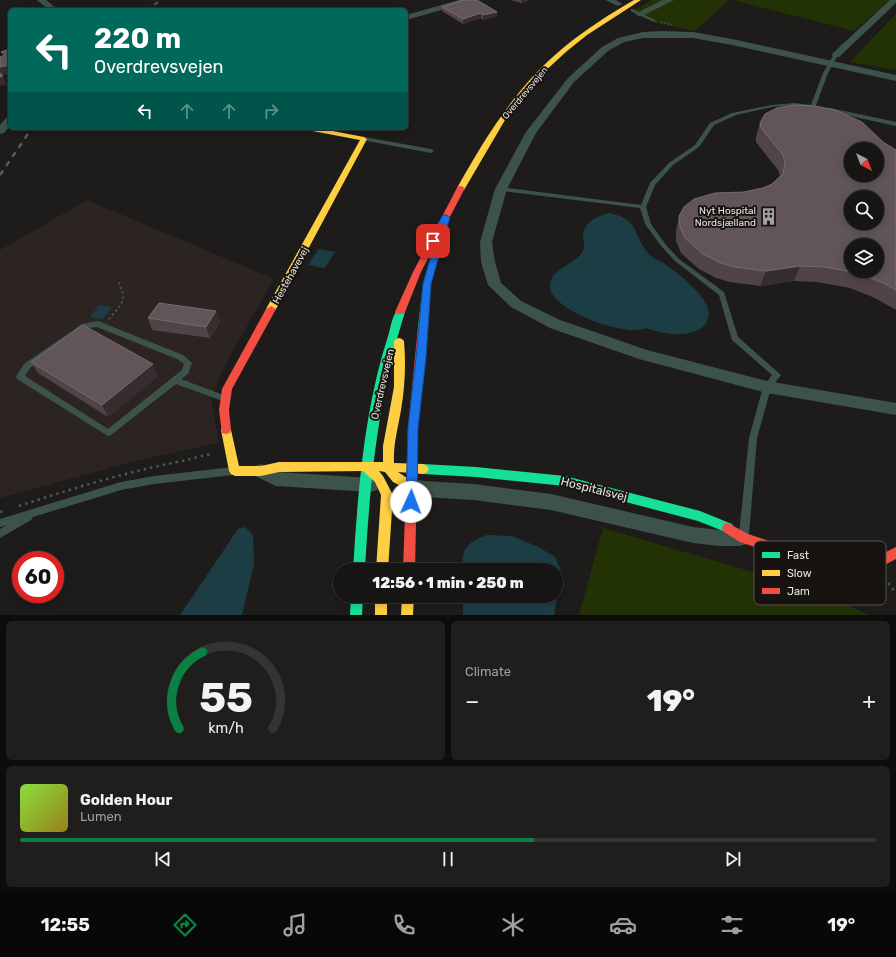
<!DOCTYPE html>
<meta charset="utf-8">
<style>
:root{--surface:#161514;--page:#1f1e1d;--text:#f1f3f6;--muted:#9e9fa0;--line:#353434;--accent:#0b8043}
body{margin:0;font-family:Rubik,sans-serif;background:var(--page);color:var(--text);height:100vh;display:flex;flex-direction:column;font-size:15px;white-space:nowrap}
*{box-sizing:border-box;margin:0}
p{font-size:13px;color:var(--muted)}
.icon{flex:none;width:22px;height:22px;fill:none;stroke:currentColor;stroke-width:2;stroke-linecap:round;stroke-linejoin:round}
.map{position:relative;height:615px;overflow:hidden}
.panel{display:flex;flex-direction:column;gap:6px;padding:6px;background:#0c0c0b;flex:1}
.panel>*{flex:none}
.hud{position:absolute;left:8px;top:8px;width:400px;height:122px;border-radius:6px;box-shadow:0 2px 10px #0003,0 0 0 1px var(--line);background:#00695c;color:#fff;overflow:hidden}
.needle{width:26px;rotate:138deg}
.tools{position:absolute;left:844px;top:142px;display:grid;gap:8px}
.tools a{display:grid;place-items:center;width:40px;height:40px;border-radius:50%;background:var(--surface);box-shadow:0 2px 10px #0003,0 0 0 1px var(--line);font-size:20px}
.speed{position:absolute;left:12px;top:551px;display:flex;gap:8px;font-size:20px;font-weight:700;text-align:center}
.speed>*{display:grid;place-content:center;width:52px;height:52px;border-radius:50%;background:var(--surface);box-shadow:0 2px 10px #0003,0 0 0 1px var(--line);line-height:1}
.speed .limit{border:6px solid #d22;background:#fff;color:#111}
.pin{position:absolute;display:grid;place-items:center;width:34px;height:34px;color:#fff;margin:-17px;border-radius:8px;box-shadow:0 2px 6px #0006}
.me{position:absolute;width:44px;margin:-22px;rotate:2deg;stroke-linejoin:round;filter:drop-shadow(0 0 3px #0008)}
.turn{display:flex;align-items:center;gap:14px;height:84px;padding:0 20px;font-size:18px}
.turn .icon{width:52px;height:52px;stroke-width:2.5}
.turn b{display:block;font-size:28px;line-height:34px}
.lanes{display:flex;align-items:center;height:38px;padding:0 20px;background:#0003;justify-content:center;gap:20px;direction:ltr}
.lanes .off{opacity:.35}
.big{font-size:30px;font-weight:800;line-height:1.1}
.panel .card{flex:1;display:flex;flex-direction:column;justify-content:center;gap:6px;min-width:0;padding:0 14px;border-radius:6px;background:var(--page)}
.panel .dial{align-items:center;gap:0}
.dial svg{height:104px;overflow:visible;fill:none;stroke:var(--line);stroke-width:7;stroke-linecap:round;text-anchor:middle}
.dial text{fill:var(--text);stroke:none}
.song{display:flex;align-items:center;gap:12px}
.cover{width:48px;height:48px;border-radius:6px;background:linear-gradient(135deg,hsl(90 70% 55%),hsl(50 70% 35%))}
.played{height:4px;border-radius:2px;background:linear-gradient(90deg,var(--accent) 60%,var(--line) 60%)}
.keys{display:flex;justify-content:space-around;direction:ltr}
.heat{display:flex;justify-content:space-between;align-items:center;font-size:22px;direction:ltr}
.panel .tiles{flex:1;display:grid;gap:6px;grid-template-columns:1fr 1fr}
.card:last-child{grid-column:span 2}
.trip{position:absolute;left:333px;top:563px;width:230px;height:40px;border-radius:20px;background:var(--surface);box-shadow:0 2px 10px #0003,0 0 0 1px var(--line);font-weight:800;line-height:40px;text-align:center}
.dock{display:flex;height:64px;justify-content:space-around;align-items:center;background:#090808;color:var(--muted)}
.dock .icon{width:28px;height:28px}
.dock .active{color:var(--accent)}
.dock b{font-size:18px;color:var(--text)}
.map>svg:first-child{display:block}
.built{fill:#2c2421}
.green{fill:#233204}
.water{fill:#1d3d45}
.lines{fill:none;stroke-linecap:round;stroke-linejoin:round}
.path-far2{stroke:#4d5752;stroke-width:1.5;stroke-dasharray:1.5 2;stroke-linecap:butt}
.path-far1{stroke:#4d5752;stroke-width:2;stroke-dasharray:2 3;stroke-linecap:butt}
.path{stroke:#4d5752;stroke-width:2.5;stroke-dasharray:2.5 4;stroke-linecap:butt}
.lane{fill:#3e524c;fill-rule:evenodd}
.street{fill:#3e524c;fill-rule:evenodd}
.fast{fill:#16e098;fill-rule:evenodd}
.slow{fill:#ffcf43;fill-rule:evenodd}
.jam{fill:#f24e42;fill-rule:evenodd}
.rail-far1{stroke:#555d5b;stroke-width:2;stroke-dasharray:4.5 4.5;stroke-linecap:butt}
.rail{stroke:#555d5b;stroke-width:2.5;stroke-dasharray:5.5 5.5;stroke-linecap:butt}
.wall{fill:#50444a}
.shaded-wall{fill:#352d30}
.building{fill:#61555a;stroke:#766c70;fill-rule:evenodd}
.route{fill:#1a73e8;stroke:#114b97}
.labels{text-anchor:middle;stroke-width:4;stroke-linejoin:round;paint-order:stroke}
.far-street-label{font-size:9px;fill:#e7e4e3;stroke:#161311}
.poi-label{font-size:10px;fill:#e7e4e3;stroke:#161311;text-anchor:end}
.street-label{font-size:10px;fill:#e7e4e3;stroke:#161311}
.near-street-label{font-size:12px;fill:#e7e4e3;stroke:#161311}
.key{fill:#161311;stroke:#555250;stroke-width:1}
.key-label{font-size:11px;fill:#e7e4e3}
</style>
<div class="map">
<svg width="896" height="615" viewBox="0 0 896 615">
<rect width="100%" height="100%" fill="#1e1c1b"/>
<path class="built" d="M87 200 274 279 227 361 211 399 219 443 139 460 0 498V250Z"/>
<path class="green" d="M652 0H729L695 31 656 23 631 12 639 7 641 8 640 7Z
M733 0H890L854 31Z
M896 14V70L850 62Z
M603 528 825 593 868 615H579Z"/>
<path class="water" d="M609 213C643 220 631 237 651 256 654 259 658 260 662 262 675 271 715 300 708 318 706 325 703 328 696 331 679 337 663 334 646 328 628 338 548 310 550 285 552 266 575 266 583 251 586 245 583 242 583 236 584 222 597 216 609 213Z
M318 249 335 252 325 268 308 265Z
M99 305 112 307 103 319 90 317Z
M245 527 253 535 254 564 242 615H180L238 529Z
M487 535 512 536 538 547 555 557 561 570 554 615H463V596H556V570H462C462 547 467 543 487 535Z"/>
<g class="lines">
<path class="path-far2" d="M661 22 672 25"/>
<path class="path-far1" d="M109 319C114 313 125 303 123 294 122 289 119 287 119 282"/>
<path class="path" d="M19 506C71 489 123 473 177 462 190 460 201 455 213 454
M0 512 5 510
M884 578 896 593"/>
<path class="lane" d="M631 9H633L657 21 654 22 631 11Z
M834 54 838 55 828 73 815 108 795 105 772 107 736 115 714 125 699 147 673 165 655 185 646 207 651 224 666 245 679 259 724 292 738 337 781 375 771 388 757 438 749 534 747 537 744 538 741 537 739 534 749 438 763 387 772 375 732 340 719 295 675 261 662 247 645 224 640 208 501 191 498 189 501 187 641 205 650 183 669 163 695 145 710 123 732 113 772 105 795 103 811 105 823 73Z
M830 108 896 122V126L828 111 827 110Z
M364 137 431 149 434 151 431 153 362 140 361 139Z
M98 321 183 355 192 363 188 374 181 379 226 396 227 398 226 400 223 401 220 400 176 384 111 435 108 436 17 379 16 377 24 364 82 324ZM97 327 177 359 184 364 182 370 108 429 25 376 30 368 87 328Z
M233 467 236 468 237 471 236 474 233 475 154 484 121 490 33 517 31 520 0 538V529L7 525 0 527V519L121 482 154 476Z"/>
<path class="street" d="M37 0H46L58 10H49Z
M459 0H471L470 2 406 20V15Z
M605 0H616L622 4 618 6Z
M663 0H674L642 16H639L635 14Z
M890 0H896V3L839 57H833L832 55 833 53Z
M662 31 693 32 732 39 896 75V81L732 45 693 38H643L624 42 608 51 574 82 536 133 507 189 492 242 495 262 501 283 521 301 560 320 647 350 767 381 896 403V415L767 393 639 359 550 328 511 307 488 285 481 262 480 242 495 189 526 132 568 78 602 47 618 38 643 32Z
M10 117V126L4 133 0 134V125L6 118Z
M261 464 278 472 371 478 377 480 380 485 377 490 371 492 276 486 255 476 252 471 255 466Z
M408 478 423 481 474 484 551 494 693 527 719 530H740L747 532 749 538 747 544 740 546H719L693 543 551 510 474 500 423 497 402 491 399 486 402 481Z"/>
<path class="fast" d="M434 255 438 258 431 284 428 327 423 330 418 327 423 284 430 258Z
M400 309 405 312C378 398 370 480 365 570H353C358 490 364 409 389 333 391 326 393 311 400 309Z
M423 464 476 467 565 476 700 511 732 524 734 528 732 532 728 533 698 521 565 486 476 477 423 474 419 472 417 469 419 466Z
M351 596H363L362 615H350Z"/>
<path class="slow" d="M634 0H641L587 35 567 51 543 73 505 120 464 190H458L457 188C486 136 517 86 563 48 586 29 610 14 634 0Z
M304 128H317L364 137 367 139 276 309 271 312 266 309 360 140 307 130Z
M399 338 402 339 404 341C406 364 405 387 401 410 398 428 393 445 394 463L423 464 427 466 429 469 427 472 423 474 398 472 416 484 418 487 416 490 412 492 393 482 385 472 379 471 383 476 393 495 388 570H376L381 495 375 482 363 471 279 472 261 476H235L231 474 229 471 221 430 222 427 226 426 230 427 231 430 239 466H261L279 462H383V446L394 387V341L396 339Z
M375 596H387V615H375Z
M402 596H414L413 615H401Z"/>
<path class="jam" d="M458 186H461L465 188 421 272 405 312 403 314H397L395 312 413 272Z
M271 306 276 309 232 389 229 410 231 430 230 433 226 434 222 433 219 410 222 389 266 309Z
M423 324 428 327 418 428 415 570H403L408 428 418 327Z
M728 523 748 534 824 559 856 561 872 559 896 547V559L873 571 856 573 824 571 740 542 724 532 722 528 724 524Z"/>
<path class="rail-far1" d="M147 10 161 0"/>
<path class="rail" d="M0 175 32 128"/>
</g>
<path class="wall" d="M511 0H530L521 3Z
M442 7 497 12V16L483 20 481 18 463 24 442 11Z
M760 123 883 142 896 150V310L875 298 850 288 817 282 794 281 760 286 730 282 716 278 699 269 681 253 676 241V231L679 216 744 192 763 188 772 184 780 176 778 170 756 142V137Z
M216 311 220 322 210 338 152 330 148 318Z
M31 362 158 376 108 417 38 373Z"/>
<path class="shaded-wall" d="M521 0H530L521 3Z
M497 12V16L483 20V15Z
M481 13V18L463 24V19Z
M10 65V74L0 76V67Z
M3 76 7 85 0 86V77Z
M800 266 794 281 760 286 766 271Z
M216 311 220 322 210 338 206 327Z
M153 364 158 376 108 417 102 405Z"/>
<path class="building" d="M463 0H477L497 12 483 15 481 13 463 19 442 7Z
M10 49V65L0 67V57L5 55 1 52Z
M0 73 3 76 0 77Z
M795 105 815 106 835 110 862 122 883 142 896 150V290L883 283 858 273 824 267 800 266 766 271 735 267 721 263 703 254 685 238 680 227 679 216 684 207 694 199 715 193 744 192 763 188 772 184 783 174 785 162 783 155 761 128 760 123 765 114 777 108ZM851 149H877V175H851ZM851 197H877V223H851ZM851 245H877V271H851Z
M159 303 216 311 206 327 148 318Z
M83 325 153 364 102 405 31 362Z"/>
<path class="route" d="M443 215H446L450 217 431 284 426 358 418 428 417 502 416 506 411 507 407 506 406 502 408 428 416 358 423 284 435 243H430L428 241Z"/>
<defs>
<symbol id="building-bare" viewBox="-9 -9 18 18"><path d="M-4-6H4V6H1V3H-1V6H-4ZM-2.5-4.3h1.7v1.8h-1.7ZM.8-4.3h1.7v1.8H.8ZM-2.5-1h1.7V.8h-1.7ZM.8-1h1.7V.8H.8Z" fill="#a19e9d" stroke="#161311" stroke-width="2.5" paint-order="stroke"/></symbol>
</defs>
<g fill-rule="evenodd">
<use href="#building-bare" x="756" y="204" width="25" height="25"/>
</g>
<g class="labels">
<g class="far-street-label">
<text transform="translate(525 93) rotate(-50)" y="3">Overdrevsvejen</text>
</g>
<g class="poi-label">
<text x="756" y="214">Nyt Hospital<tspan x="756" dy="12">Nordsjælland</tspan></text>
</g>
<g class="street-label">
<text transform="translate(290 275) rotate(-61)" y="4">Hestehavevej</text>
<text transform="translate(382 384) rotate(-77)" y="4">Overdrevsvejen</text>
</g>
<g class="near-street-label">
<text transform="translate(594 489) rotate(14)" y="4">Hospitalsvej</text>
</g>
</g>
<rect x="754" y="541" width="132" height="64" rx="6" class="key"/>
<rect x="762" y="552" width="18" height="6" fill="#16e098"/>
<rect x="762" y="570" width="18" height="6" fill="#ffcf43"/>
<rect x="762" y="588" width="18" height="6" fill="#f24e42"/>
<g class="key-label">
<text x="787" y="559">Fast</text>
<text x="787" y="577">Slow</text>
<text x="787" y="595">Jam</text>
</g>
</svg>
<div class="tools">
<a><svg class="needle" viewBox="-14 -14 28 28"><path d="M0-13l5 13h-10z" fill="#e53935"/><path d="M0 13l5-13h-10z" fill="#9e9fa0"/></svg></a>
<a><svg class="icon" aria-label="search" viewBox="0 0 24 24"><circle cx="10" cy="10" r="6"/><path d="M15 15l6 6"/></svg></a>
<a><svg class="icon" aria-label="layers" viewBox="0 0 24 24"><path d="M12 4l9 5-9 5-9-5zM3 14l9 5 9-5"/></svg></a>
</div>
<div class="speed"><div class="limit">60</div></div>
<div class="pin" style="left:433px;top:241px;background:#d93025"><svg class="icon" aria-label="arrive" viewBox="0 0 24 24"><path d="M6 21V4h12l-3 4 3 4H6"/></svg></div>
<svg class="me" style="left:411px;top:502px" viewBox="-20 -20 40 40"><circle r="19" fill="#fff"/><path d="M0-13L10 11 0 6-10 11z" fill="#1a73e8"/></svg>
<div class="trip">12:56 · 1 min · 250 m</div>
<div class="hud">
<div class="turn"><svg class="icon" aria-label="left" viewBox="0 0 24 24"><path d="M17 20v-9H6M10 6l-5 5 5 5"/></svg><div><b>220 m</b>Overdrevsvejen</div></div>
<div class="lanes"><svg class="icon" aria-label="left" viewBox="0 0 24 24"><path d="M17 20v-9H6M10 6l-5 5 5 5"/></svg><svg class="icon off" aria-label="ahead" viewBox="0 0 24 24"><path d="M12 20V5M6 11l6-6 6 6"/></svg><svg class="icon off" aria-label="ahead" viewBox="0 0 24 24"><path d="M12 20V5M6 11l6-6 6 6"/></svg><svg class="icon off" aria-label="right" viewBox="0 0 24 24"><path d="M7 20v-9h11M14 6l5 5-5 5"/></svg></div>
</div>
</div>
<section class="panel">
<div class="tiles">
<div class="card dial"><svg viewBox="0 0 100 80">
<path d="M14 69A42 42 0 1 1 86 69"/>
<path d="M14 69A42 42 0 0 1 32 10" stroke="#0b8043"/>
<text x="50" y="56" font-size="32" font-weight="700">55</text>
<text x="50" y="72" font-size="11">km/h</text>
</svg></div>
<div class="card"><p>Climate</p>
<div class="heat"><a>−</a><b class="big">19°</b><a>+</a></div>
</div>
<div class="card">
<div class="song"><i class="cover"></i><div><b>Golden Hour</b><p>Lumen</p></div></div>
<div class="played"></div>
<div class="keys"><svg class="icon" aria-label="previous" viewBox="0 0 24 24"><path d="M18 5L8 12l10 7zM5 5v14"/></svg><svg class="icon" aria-label="pause" viewBox="0 0 24 24"><path d="M8 5v14M16 5v14"/></svg><svg class="icon" aria-label="next" viewBox="0 0 24 24"><path d="M6 5l10 7-10 7zM19 5v14"/></svg></div>
</div>
</div>
</section>
<nav class="dock">
<b>12:55</b>
<svg class="icon active" aria-label="directions" viewBox="0 0 24 24"><path d="M12 3l9 9-9 9-9-9zM9 14v-3h6M13 9l2 2-2 2"/></svg>
<svg class="icon" aria-label="music" viewBox="0 0 24 24"><path d="M9 18V5l10-2v13"/><circle cx="6" cy="18" r="3"/><circle cx="16" cy="16" r="3"/></svg>
<svg class="icon" aria-label="phone" viewBox="0 0 24 24"><path d="M5 4h4l2 5-3 2q2 4 5 5l2-3 5 2v4C11 20 4 13 5 4z"/></svg>
<svg class="icon" aria-label="climate" viewBox="0 0 24 24"><path d="M12 3v18M4 7l16 10M4 17L20 7"/></svg>
<svg class="icon" aria-label="car" viewBox="0 0 24 24"><path d="M5 17H2v-5l4-1 3-4h7l3 4 3 1v5h-3M9 17h6M6 11h13"/><circle cx="7" cy="17" r="2"/><circle cx="17" cy="17" r="2"/></svg>
<svg class="icon" aria-label="filters" viewBox="0 0 24 24"><path d="M4 7h16M4 17h16"/><circle cx="9" cy="7" r="2"/><circle cx="15" cy="17" r="2"/></svg>
<b>19°</b>
</nav>
